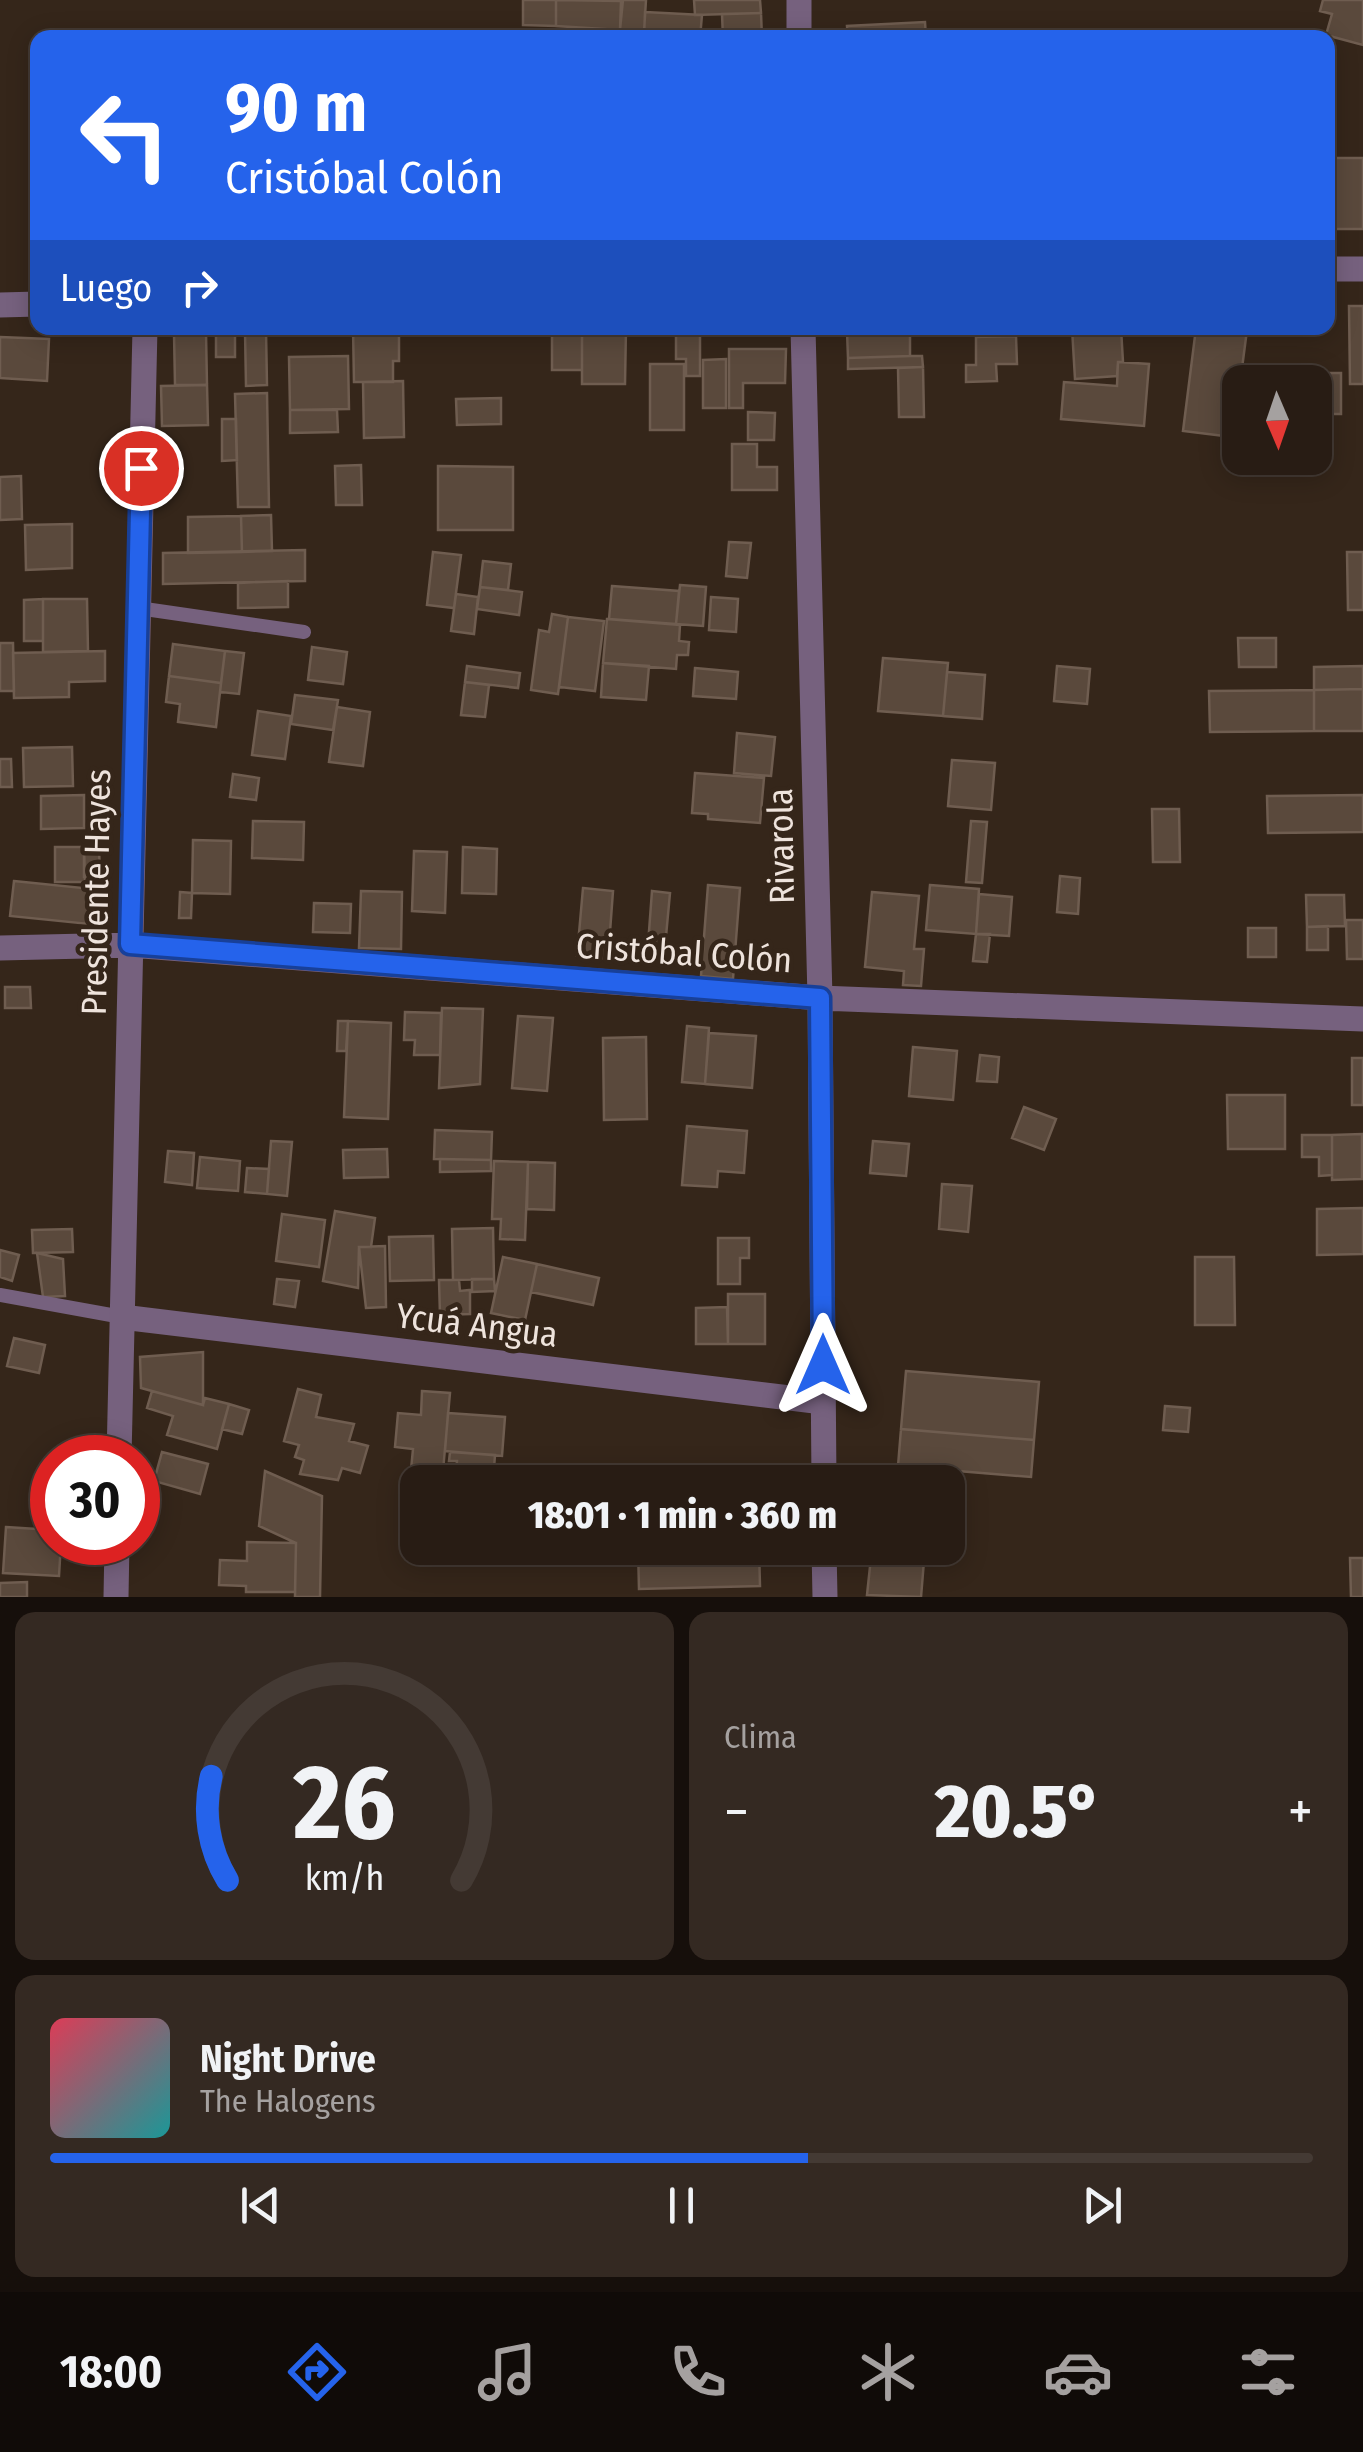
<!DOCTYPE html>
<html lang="es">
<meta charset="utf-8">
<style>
:root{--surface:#281c14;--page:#342922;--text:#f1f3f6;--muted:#a5a1a0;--line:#443a34;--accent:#2563eb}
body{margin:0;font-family:"Fira Sans Condensed",sans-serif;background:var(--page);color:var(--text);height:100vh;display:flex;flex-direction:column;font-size:38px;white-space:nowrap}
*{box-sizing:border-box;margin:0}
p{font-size:32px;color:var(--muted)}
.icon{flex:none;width:55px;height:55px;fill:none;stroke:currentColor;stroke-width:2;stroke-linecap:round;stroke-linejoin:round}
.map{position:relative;height:1597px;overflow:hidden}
.drawer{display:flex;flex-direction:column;gap:15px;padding:15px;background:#160f0b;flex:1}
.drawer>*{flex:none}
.top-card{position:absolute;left:30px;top:30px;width:1305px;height:305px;border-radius:20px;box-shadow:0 5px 25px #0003,0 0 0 2px var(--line);background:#2563eb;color:#fff;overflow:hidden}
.needle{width:65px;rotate:178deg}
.tools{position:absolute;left:1222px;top:365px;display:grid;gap:20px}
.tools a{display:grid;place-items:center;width:110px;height:110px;border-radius:20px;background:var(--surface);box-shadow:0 5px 25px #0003,0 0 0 2px var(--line);font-size:50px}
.speed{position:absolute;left:30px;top:1435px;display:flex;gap:20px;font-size:50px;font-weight:700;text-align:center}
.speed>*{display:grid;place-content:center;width:130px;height:130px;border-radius:50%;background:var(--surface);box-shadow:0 5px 25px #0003,0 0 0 2px var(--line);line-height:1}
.speed .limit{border:15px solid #d22;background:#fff;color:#111}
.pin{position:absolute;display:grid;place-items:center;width:85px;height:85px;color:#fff;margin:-42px;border:5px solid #fff;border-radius:50%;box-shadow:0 2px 10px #0007}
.me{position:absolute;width:110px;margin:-55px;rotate:0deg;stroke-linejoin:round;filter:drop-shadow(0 0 8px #0008)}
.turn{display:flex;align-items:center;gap:35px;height:210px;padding:0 30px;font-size:45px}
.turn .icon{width:130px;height:130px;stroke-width:2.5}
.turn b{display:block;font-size:70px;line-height:85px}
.then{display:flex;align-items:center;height:95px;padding:0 30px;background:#0003;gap:20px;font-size:38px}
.big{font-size:75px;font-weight:800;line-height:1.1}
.drawer .widget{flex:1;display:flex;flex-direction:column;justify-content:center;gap:15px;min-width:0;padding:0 35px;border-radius:20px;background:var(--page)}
.drawer .dial{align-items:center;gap:0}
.dial svg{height:260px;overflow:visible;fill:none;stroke:var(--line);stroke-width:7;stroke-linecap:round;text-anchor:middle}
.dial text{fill:var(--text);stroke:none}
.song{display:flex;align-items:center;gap:30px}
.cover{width:120px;height:120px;border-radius:15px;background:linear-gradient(135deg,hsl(350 70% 55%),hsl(180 70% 35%))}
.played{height:10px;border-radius:5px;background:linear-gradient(90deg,var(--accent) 60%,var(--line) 60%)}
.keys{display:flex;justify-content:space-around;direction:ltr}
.heat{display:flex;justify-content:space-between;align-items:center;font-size:55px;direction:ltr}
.drawer .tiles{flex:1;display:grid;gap:15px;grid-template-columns:1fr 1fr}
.widget:last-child{grid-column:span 2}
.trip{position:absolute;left:400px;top:1465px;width:565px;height:100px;border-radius:20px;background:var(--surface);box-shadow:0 5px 25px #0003,0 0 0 2px var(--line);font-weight:800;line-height:100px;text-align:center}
.tab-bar{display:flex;height:160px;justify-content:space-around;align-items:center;background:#100b08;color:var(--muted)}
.tab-bar .icon{width:70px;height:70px}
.tab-bar .active{color:var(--accent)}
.tab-bar b{font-size:45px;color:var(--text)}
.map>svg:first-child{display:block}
.building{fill:#5a493c;stroke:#6f5d50;stroke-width:2.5}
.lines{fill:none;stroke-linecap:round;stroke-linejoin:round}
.service{stroke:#76617e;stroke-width:14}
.minor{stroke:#76617e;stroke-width:25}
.route-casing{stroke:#184099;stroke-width:25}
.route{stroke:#2563eb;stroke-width:18}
.labels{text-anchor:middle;stroke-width:9;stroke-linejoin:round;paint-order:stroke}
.street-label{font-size:35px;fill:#eee3dc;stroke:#35261a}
</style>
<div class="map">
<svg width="1363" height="1597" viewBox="0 0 1363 1597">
<rect width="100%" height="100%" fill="#35261a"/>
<path class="building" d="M523 0H556V26L523 25Z
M556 0 621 1 620 30 556 26Z
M623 0H646L644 32 620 30Z
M694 0H760L761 13 695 15Z
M1323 0H1363V45L1326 35 1332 14 1320 11Z
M645 12 702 15 700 38H644Z
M761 13 762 38H723L722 14Z
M925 22 926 38H848L847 26Z
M1333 158H1363V229H1333Z
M1349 306H1363V384H1350Z
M353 328H399V361H393V382H354Z
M552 328H582V370H552Z
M582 328H626L625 384H582Z
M676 328H700V376H686V359H676Z
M851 328 910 330V356L848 358 847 331Z
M1072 328H1121L1123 362H1118L1117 376 1075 379Z
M1196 328 1247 330 1233 437 1183 431Z
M266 330 267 385 246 386 245 331Z
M206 332 207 385H175L174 333Z
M216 333H235V357H216Z
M1016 336 1017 364H996L997 381 966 382V365H976V337Z
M0 337 49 339 47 381 0 378Z
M729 349H786L785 383H743V408H729Z
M348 356 349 409 290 410 289 357Z
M910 356H922L923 367 848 369V358Z
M726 359V408H703V360Z
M1118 362 1149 364 1144 426 1061 419 1064 382 1117 386Z
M650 364H684V430H650Z
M923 367 924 417H899L898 368Z
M1277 373H1341V414H1315V382H1277Z
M403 381 404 437 364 438 363 382Z
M207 385 208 425 162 426 161 386Z
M267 393 269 507H238L235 394Z
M501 398V424L457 425 456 399Z
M290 410H337L338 432 290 433Z
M748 412 775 413 774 440H748Z
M222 419H236L237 460 222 461Z
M732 444H757V467H777V490H732Z
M361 465 362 505H336L335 466Z
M438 466 513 467V530H438Z
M21 476 22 519 0 520V477Z
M271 515 272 551 242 552 241 516Z
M241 516 242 552 188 553V517Z
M72 524V568L26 570 25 525Z
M729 542 751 543 747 578 726 576Z
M305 550V581L163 584V553Z
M433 552 461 555 454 608 427 605Z
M1347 552H1363V610H1348Z
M483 561 511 564 508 590 480 587Z
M288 581V607L238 608V583Z
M680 585 706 587 703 626 676 624Z
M612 586 679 591 676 624 609 619Z
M480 587 522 592 519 615 477 609Z
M456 594 478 597 474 634 451 631Z
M711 597 738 599 736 632 709 630Z
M43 599V641H24V600Z
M43 599H87L88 651 43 652Z
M552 614 568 617 558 694 531 690 539 630 549 632Z
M568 617 604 621 595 691 559 687Z
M607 619 680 625 679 641 689 642 688 655H677L676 669 603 663Z
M1238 638H1276V667H1239Z
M0 643H13L14 691H0Z
M173 644 225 651 221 683 169 676Z
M312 647 347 652 343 684 308 680Z
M105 651V681L69 682V697L14 698 13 653Z
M225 651 244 653 239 694 220 692Z
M883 658 948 663 943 716 878 711Z
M603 663 649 666 646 700 601 697Z
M467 666 520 673 518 688 465 682Z
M1057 666 1090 669 1087 704 1054 701Z
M1363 666V689L1314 690V667Z
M695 668 738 672 736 699 693 696Z
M947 672 985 675 982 719 943 716Z
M169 676 221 683 216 727 178 722 180 704 166 702Z
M465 682 489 685 485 717 461 715Z
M1363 689V731H1314V690Z
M1314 690V731L1210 732 1209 691Z
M295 695 338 700 333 730 291 724Z
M337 707 370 712 363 766 329 762Z
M258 711 291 716 285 759 252 755Z
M737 733 775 737 771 776 734 773Z
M72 747 73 786 24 787 23 748Z
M0 759H11L12 787H0Z
M952 760 995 763 991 810 948 806Z
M695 773 764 778 760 823 708 819V814L692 813Z
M233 774 259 778 256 800 230 797Z
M84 795V828L41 829V796Z
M1363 795V832L1268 833 1267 796Z
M1152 809H1179L1180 862H1153Z
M253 821 304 822 303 860 252 858Z
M971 821 987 822 982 883 966 882Z
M193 840 231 841 230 894 192 893Z
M55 847H84L85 882H55Z
M84 847H99L100 877H84Z
M463 847 497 849 496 894 462 893Z
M414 851 447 852 445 913 412 911Z
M1060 876 1080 878 1078 914 1057 912Z
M14 881 93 889 89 924 10 916Z
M708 885 740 888 733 979 701 976Z
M930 885 979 889 976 934 926 930Z
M583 888 613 891 608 959 577 956Z
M361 891 402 892 401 949 359 948Z
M652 891 670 893 665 947 648 945Z
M180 892 192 893 191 918H179Z
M872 892 919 896 914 949H924L921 986 903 985 904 971 865 967Z
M979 894 1012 897 1009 936 976 934Z
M1306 895H1344L1345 926 1307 927Z
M314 903 351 904 350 933 313 932Z
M1346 920H1363V959H1347Z
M1328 926V950H1307V927Z
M1248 928H1276V957H1248Z
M976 934H990L987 962 973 961Z
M5 987H30L31 1008H5Z
M442 1008 483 1009 480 1084 439 1088Z
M405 1012 441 1013 440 1055H414L415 1040H404Z
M518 1016 553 1018 547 1091 512 1088Z
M338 1021H348L346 1051H337Z
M348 1021 391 1023 388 1119 344 1117Z
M687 1026 709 1028 705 1084 682 1082Z
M709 1033 756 1036 752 1088 705 1084Z
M646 1037 647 1119 604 1120 603 1038Z
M913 1047 957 1051 953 1100 909 1096Z
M980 1055 999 1057 997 1082 977 1081Z
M1352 1058H1363V1105H1352Z
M1227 1095H1285V1149H1228Z
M1024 1107 1056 1119 1044 1150 1012 1138Z
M687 1126 747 1131 744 1173 718 1171 717 1187 682 1185Z
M435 1130 492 1132 491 1160 434 1159Z
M1362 1134V1179L1332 1180V1135Z
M1302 1135H1332V1175L1319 1176V1157H1302Z
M271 1141 292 1142 287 1196 267 1194Z
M873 1141 909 1144 906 1176 870 1173Z
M387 1149 388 1177 344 1178 343 1150Z
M168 1151 194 1153 192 1185 165 1182Z
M200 1157 240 1161 238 1191 197 1188Z
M440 1159 491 1160V1171L440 1172Z
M494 1161 528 1162 525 1240 500 1239 501 1219H492Z
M528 1162 555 1163 554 1210 527 1209Z
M247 1168 269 1169 267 1194 245 1192Z
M942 1184 972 1186 968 1232 939 1229Z
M1363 1208V1254L1317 1255V1209Z
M335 1211 375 1218 371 1247H359L358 1288 323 1281Z
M282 1214 325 1220 319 1267 276 1261Z
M493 1228 494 1279 453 1280 452 1229Z
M72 1229 73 1252 33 1253 32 1230Z
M433 1236 434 1280 390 1281 389 1237Z
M718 1238H749V1258H740V1284H718Z
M385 1246 386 1307 366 1308 359 1247Z
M0 1250 19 1255 12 1281 0 1277Z
M37 1253 63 1259 65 1296 43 1297Z
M503 1257 537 1264 525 1320 491 1313Z
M1195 1257H1234L1235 1325H1195Z
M537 1264 599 1278 593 1305 531 1292Z
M277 1279 299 1281 295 1307 274 1304Z
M472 1279H494L495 1291 472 1292Z
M439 1280H459L460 1291 470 1290V1314L440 1315Z
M728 1294H765V1344H728Z
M727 1307 728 1344H696V1308Z
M14 1338 45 1345 39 1373 7 1366Z
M203 1352V1405L141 1388 140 1357Z
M906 1371 1039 1382 1034 1440 901 1429Z
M298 1389 321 1395 316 1417 354 1424 349 1441 368 1446 360 1473 342 1468 338 1480 300 1474 304 1460 295 1457 299 1445 284 1441Z
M152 1391 203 1405 205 1398 229 1404 217 1449 167 1435 173 1416 147 1408Z
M422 1391 450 1393 442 1482 410 1480 413 1449 395 1447 398 1413 421 1415Z
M229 1404 249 1410 242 1434 222 1429Z
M1165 1406 1190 1408 1188 1432 1163 1430Z
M448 1413 505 1417 502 1456 445 1451Z
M901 1429 1034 1440 1031 1477 898 1466Z
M162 1452 208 1464 200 1494 154 1481Z
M450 1452 495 1455 493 1482H455L457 1461H449Z
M265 1471 322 1496 320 1597H295L296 1543 259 1526Z
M6 1527 52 1530V1542H61L59 1576 3 1573Z
M247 1542 296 1543 295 1592H246V1586L219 1585 220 1560 247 1561Z
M638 1548H759L760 1586 639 1589Z
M871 1548H918L917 1560 871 1557Z
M871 1557 924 1561 921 1597 867 1595Z
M1350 1558H1363V1597H1351Z
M27 1582V1597H0V1583Z"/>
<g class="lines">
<path class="service" d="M138 608 304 632
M0 1295 122 1317"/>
<path class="minor" d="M799 0V38
M1328 269H1363
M0 305 38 304
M803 328 820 998 824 1482
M0 948 130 945 820 998 1363 1019
M122 1317 823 1402
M119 1458 145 328
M824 1548 825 1597
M116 1597 117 1542"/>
</g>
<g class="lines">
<defs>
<path id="route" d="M141 468 130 944 820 998 823 1365"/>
</defs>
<use href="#route" class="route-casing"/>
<use href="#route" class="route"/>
</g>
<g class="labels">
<g class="street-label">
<text transform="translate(781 846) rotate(-91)" y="12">Rivarola</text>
<text transform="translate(96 892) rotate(-89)" y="12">Presidente Hayes</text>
<text transform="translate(684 953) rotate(4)" y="12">Cristóbal Colón</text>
<text transform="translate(477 1325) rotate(7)" y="12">Ycuá Angua</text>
</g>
</g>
</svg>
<div class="tools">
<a><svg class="needle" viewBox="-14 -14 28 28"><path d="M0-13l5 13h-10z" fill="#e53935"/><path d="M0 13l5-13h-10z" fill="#a5a1a0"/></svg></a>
</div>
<div class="speed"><div class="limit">30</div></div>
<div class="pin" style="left:141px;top:468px;background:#d93025"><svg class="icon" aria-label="arrive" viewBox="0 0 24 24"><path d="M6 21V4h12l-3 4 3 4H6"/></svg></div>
<svg class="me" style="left:823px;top:1365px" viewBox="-20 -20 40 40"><path d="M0-17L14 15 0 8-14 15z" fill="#2563eb" stroke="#fff" stroke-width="4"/></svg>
<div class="trip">18:01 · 1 min · 360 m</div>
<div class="top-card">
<div class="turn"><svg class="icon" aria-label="left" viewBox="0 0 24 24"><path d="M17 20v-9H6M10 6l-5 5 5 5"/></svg><div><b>90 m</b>Cristóbal Colón</div></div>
<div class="then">Luego<svg class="icon" aria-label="right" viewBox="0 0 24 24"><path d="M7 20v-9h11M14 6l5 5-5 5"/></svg></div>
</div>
</div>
<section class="drawer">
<div class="tiles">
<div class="widget dial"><svg viewBox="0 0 100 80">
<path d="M14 69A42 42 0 1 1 86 69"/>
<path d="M14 69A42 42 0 0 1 9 37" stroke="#2563eb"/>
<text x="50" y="56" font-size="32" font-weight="700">26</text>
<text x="50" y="72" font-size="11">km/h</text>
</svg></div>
<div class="widget"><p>Clima</p>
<div class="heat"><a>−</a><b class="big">20.5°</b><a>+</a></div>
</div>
<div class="widget">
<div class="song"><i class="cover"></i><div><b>Night Drive</b><p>The Halogens</p></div></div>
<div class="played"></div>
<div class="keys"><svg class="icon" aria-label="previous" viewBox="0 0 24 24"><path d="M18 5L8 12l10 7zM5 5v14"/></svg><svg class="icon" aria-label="pause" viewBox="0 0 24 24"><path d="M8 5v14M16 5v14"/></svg><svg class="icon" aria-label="next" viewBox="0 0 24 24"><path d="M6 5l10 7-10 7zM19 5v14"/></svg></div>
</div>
</div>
</section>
<nav class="tab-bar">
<b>18:00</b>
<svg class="icon active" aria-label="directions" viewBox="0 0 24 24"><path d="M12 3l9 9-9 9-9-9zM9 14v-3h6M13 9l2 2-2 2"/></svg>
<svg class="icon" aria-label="music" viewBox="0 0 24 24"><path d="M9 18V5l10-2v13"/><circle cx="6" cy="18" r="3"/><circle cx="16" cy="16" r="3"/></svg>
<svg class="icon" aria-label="phone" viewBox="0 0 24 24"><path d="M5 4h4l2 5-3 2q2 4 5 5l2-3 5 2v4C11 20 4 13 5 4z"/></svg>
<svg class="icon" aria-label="climate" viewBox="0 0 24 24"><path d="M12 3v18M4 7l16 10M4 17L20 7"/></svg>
<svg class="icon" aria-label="car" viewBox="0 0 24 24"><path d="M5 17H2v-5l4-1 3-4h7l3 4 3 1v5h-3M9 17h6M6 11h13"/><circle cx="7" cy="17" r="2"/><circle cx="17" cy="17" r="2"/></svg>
<svg class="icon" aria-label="filters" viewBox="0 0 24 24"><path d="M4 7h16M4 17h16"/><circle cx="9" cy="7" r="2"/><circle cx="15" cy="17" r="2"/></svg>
</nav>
